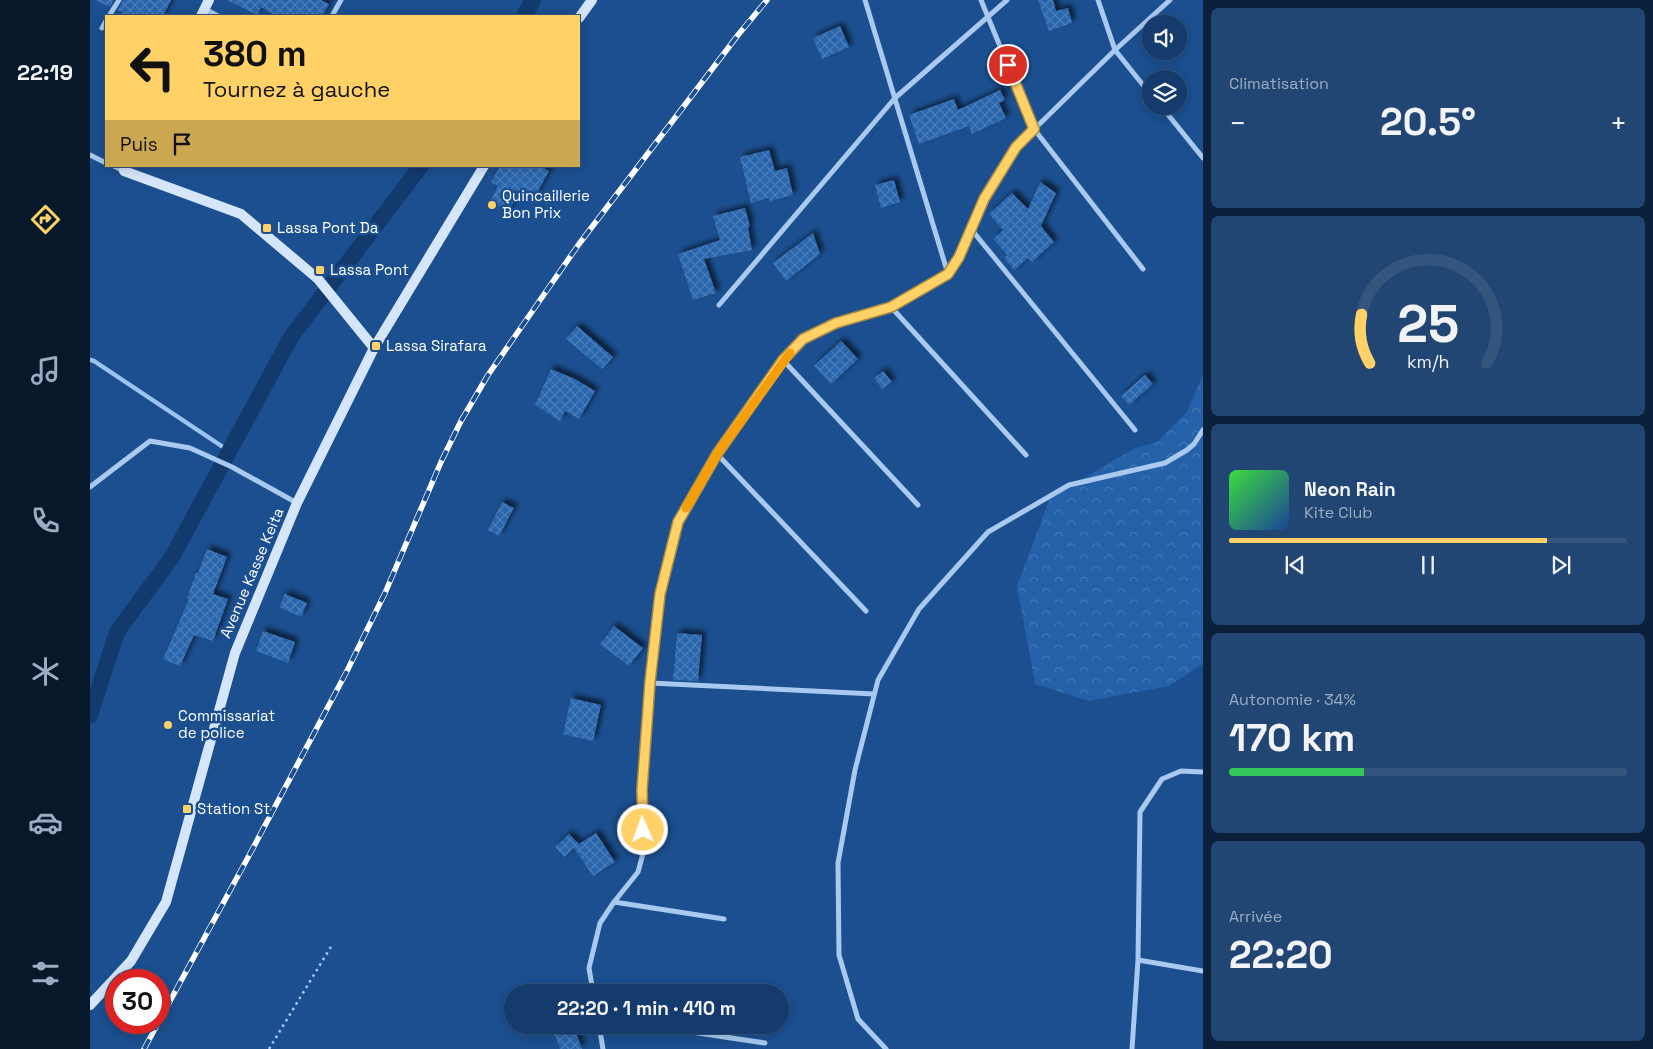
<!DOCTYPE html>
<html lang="fr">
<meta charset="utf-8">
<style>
:root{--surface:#143b6b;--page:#214673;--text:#f1f3f6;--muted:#9dadc1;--line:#33557e;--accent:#ffd166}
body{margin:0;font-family:"Space Grotesk",sans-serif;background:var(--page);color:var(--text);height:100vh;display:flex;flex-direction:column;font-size:19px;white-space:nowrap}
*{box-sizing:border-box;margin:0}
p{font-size:16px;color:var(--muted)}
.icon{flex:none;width:28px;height:28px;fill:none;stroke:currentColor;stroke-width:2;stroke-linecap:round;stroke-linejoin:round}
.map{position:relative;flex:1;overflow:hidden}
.panel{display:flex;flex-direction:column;gap:8px;padding:8px;background:#0b203b;width:450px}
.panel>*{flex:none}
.top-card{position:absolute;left:15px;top:15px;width:475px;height:152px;border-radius:0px;box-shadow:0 2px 12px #0003,0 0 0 1px var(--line);background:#ffd166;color:#111;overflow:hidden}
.controls{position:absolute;left:1052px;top:15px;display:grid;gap:10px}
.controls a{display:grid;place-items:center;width:45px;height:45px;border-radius:50%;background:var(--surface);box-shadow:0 2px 12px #0003,0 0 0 1px var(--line);font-size:25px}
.speed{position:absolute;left:15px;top:969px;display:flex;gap:10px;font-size:25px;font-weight:700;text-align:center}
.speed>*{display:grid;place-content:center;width:65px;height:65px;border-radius:50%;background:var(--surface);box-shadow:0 2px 12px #0003,0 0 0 1px var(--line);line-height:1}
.speed .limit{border:8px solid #d22;background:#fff;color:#111}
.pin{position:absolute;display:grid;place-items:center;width:42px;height:42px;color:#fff;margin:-21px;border:2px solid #fff;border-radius:50%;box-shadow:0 1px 5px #0007}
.me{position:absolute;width:55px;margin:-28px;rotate:358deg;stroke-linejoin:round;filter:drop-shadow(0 0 4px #0008)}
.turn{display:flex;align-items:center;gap:18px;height:105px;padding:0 15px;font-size:22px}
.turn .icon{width:65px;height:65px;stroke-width:2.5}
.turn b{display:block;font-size:35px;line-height:42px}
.then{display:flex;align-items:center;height:48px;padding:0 15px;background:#0003;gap:10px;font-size:19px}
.big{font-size:38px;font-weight:800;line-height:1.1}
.panel .widget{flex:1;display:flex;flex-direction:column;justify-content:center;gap:8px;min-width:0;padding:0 18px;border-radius:8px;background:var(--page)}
.panel .dial{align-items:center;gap:0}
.dial svg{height:130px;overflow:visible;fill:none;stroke:var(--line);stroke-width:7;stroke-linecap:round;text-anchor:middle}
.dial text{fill:var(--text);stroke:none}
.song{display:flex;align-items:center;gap:15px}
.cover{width:60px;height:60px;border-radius:8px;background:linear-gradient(135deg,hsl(120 70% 55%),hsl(220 70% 35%))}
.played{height:5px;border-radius:2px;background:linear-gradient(90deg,var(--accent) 80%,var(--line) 80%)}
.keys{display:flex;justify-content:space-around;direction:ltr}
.heat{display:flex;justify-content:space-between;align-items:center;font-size:28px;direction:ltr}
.charge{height:8px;border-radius:4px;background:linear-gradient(90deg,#34c759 34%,var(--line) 0)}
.trip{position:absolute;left:414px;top:984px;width:285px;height:50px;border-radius:25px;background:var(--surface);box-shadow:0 2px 12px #0003,0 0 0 1px var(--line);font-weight:800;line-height:50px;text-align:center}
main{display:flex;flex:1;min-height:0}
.tabs{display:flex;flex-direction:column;width:90px;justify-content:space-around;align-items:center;background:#08182b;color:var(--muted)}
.tabs .icon{width:35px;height:35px}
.tabs .current{color:var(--accent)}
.tabs b{font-size:22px;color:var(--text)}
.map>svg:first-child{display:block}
.forest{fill:url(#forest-crowns)}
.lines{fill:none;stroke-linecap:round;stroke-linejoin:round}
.stream{stroke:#9cc4f0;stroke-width:4.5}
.canal{stroke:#123a6d;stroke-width:16}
.building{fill:url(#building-cross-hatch);filter:url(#shadow)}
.path{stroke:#a9c9ee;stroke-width:2.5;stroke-dasharray:2.5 4;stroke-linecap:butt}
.street{stroke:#a9c9ee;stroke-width:5}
.secondary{stroke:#d6e6fa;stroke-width:10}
.rail-casing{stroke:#fff;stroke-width:5.5}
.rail{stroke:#1b4f8f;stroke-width:4;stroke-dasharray:11;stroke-linecap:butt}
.route-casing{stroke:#a68842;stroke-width:12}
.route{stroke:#ffd166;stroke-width:9}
.slow{stroke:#f59e0b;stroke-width:9}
.poi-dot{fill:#ffd166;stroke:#1b4f8f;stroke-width:2}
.labels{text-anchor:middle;stroke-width:5;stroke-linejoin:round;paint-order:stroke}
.poi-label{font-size:15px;fill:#fff;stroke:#1b4f8f;text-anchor:start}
.street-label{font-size:15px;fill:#fff;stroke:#1b4f8f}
</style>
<main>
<nav class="tabs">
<b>22:19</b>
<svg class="icon current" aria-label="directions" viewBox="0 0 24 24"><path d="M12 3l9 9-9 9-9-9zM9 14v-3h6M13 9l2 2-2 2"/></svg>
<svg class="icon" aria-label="music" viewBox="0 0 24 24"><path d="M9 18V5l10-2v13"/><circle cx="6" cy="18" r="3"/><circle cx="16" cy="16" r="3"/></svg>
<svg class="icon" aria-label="phone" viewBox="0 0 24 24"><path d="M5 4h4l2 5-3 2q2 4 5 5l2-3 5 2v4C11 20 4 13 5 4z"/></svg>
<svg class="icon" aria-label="climate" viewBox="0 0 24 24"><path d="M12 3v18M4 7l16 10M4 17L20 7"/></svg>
<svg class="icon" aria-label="car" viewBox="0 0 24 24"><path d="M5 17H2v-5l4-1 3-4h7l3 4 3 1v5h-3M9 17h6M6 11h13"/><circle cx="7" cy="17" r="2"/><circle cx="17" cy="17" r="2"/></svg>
<svg class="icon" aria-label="filters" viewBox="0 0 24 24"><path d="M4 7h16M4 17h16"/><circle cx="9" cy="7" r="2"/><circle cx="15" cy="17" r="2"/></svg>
</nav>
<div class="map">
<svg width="1113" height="1049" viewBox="0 0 1113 1049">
<defs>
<pattern id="forest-crowns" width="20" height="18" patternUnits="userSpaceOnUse" patternTransform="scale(1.25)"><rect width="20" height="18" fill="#2461a8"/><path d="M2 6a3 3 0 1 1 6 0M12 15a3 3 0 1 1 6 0" fill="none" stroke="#4579b5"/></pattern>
<pattern id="building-cross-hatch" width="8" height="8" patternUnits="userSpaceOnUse" patternTransform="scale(1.25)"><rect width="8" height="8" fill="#2a66ad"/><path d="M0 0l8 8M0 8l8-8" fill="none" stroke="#4a7db9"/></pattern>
<filter id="shadow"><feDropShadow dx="4" dy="-4" stdDeviation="2.5" flood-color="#0009"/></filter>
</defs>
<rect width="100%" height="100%" fill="#1b4f8f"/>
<path class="forest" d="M1113 374V664L1079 686 999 701 945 684 927 586 960 498 1045 448 1067 442 1097 412Z"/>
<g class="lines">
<path class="stream" d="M0 360 4 361 139 451"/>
<path class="canal" d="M434 16 443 0
M0 715 27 632 82 557 201 337 331 166"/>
</g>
<path class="building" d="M5 0H24L20 7Z
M33 0H81L73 16H31L33 12 28 10Z
M137 0H231L239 4 232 16H186L171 7 167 15Z
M948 0H963L966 11 978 8 982 23 959 31Z
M750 26 759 47 732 59 723 38Z
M910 90 915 100 909 103 916 118 882 134 879 126 829 144 819 115 864 99 868 110Z
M679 150 685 171 697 168 703 195 680 201 679 198 661 203 650 157Z
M410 166H451L459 171 441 204 426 196 419 212 400 202 408 186 401 182Z
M804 180 810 202 791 208 785 185Z
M950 182 966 193 951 226 964 242 942 262 938 258 924 270 914 258 917 255 903 239 913 230 899 214 922 193 938 209Z
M655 208 660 226 658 227 662 250 614 259 626 293 603 300 588 254 630 240 623 216Z
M723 233 730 254 696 281 683 263Z
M487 326 523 357 512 369 476 339Z
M751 341 768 359 741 384 724 366Z
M461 369 485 379 505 391 489 419 475 411 470 421 445 405Z
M793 371 802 382 792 389 784 378Z
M1055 375 1063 384 1039 405 1031 396Z
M412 502 424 508 409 536 398 530Z
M117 549 137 557 123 594 138 599 123 641 104 635 90 666 73 659 99 599 97 598 106 573H108Z
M195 594 217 603 211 617 189 607Z
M524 626 553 648 539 666 510 644Z
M173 631 205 642 198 663 166 651Z
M587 633 612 635 608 681 583 680Z
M481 698 511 705 503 741 473 734Z
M506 833 525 862 503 876 484 848 474 857 465 847 479 834 489 844Z
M461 1025H483L492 1049H470Z"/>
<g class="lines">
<path class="path" d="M179 1049 242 945"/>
<path class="street" d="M775 0 858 274
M891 0 944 129 1053 269
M1008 0 1025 50 1061 95
M115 9 128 16
M19 16 29 0
M242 16 251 0
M12 28 16 21
M1071 106 1113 158
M0 155 16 163
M24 166 34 171
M881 229 1045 430
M629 305 805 98 917 0
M801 307 936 455
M693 360 828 505
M627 454 776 611
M0 487 60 441 100 448 142 467 207 503
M560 683 784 694
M524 902 634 919
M1048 960 1113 971
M503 992 499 968 510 923 524 902 548 872 554 850 552 790 560 683 570 594 588 522 627 454 693 360 713 339 746 323 801 307 858 274 869 257 895 199 926 147 1025 50 1080 0
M509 1025 513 1049
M555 1025 675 1043
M796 1049 768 1019 749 955 748 863 765 770 788 680 829 609 898 532 979 485 1075 463 1097 450 1104 444 1113 430
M1042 1049 1048 960 1050 812 1072 779 1091 771 1113 772"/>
<path class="secondary" d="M111 16 119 0
M489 18 502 0
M36 166 34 171 151 214 228 279 284 348
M0 1005 41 961 76 902 145 653 207 503 284 348 394 166"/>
<defs>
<path id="rail" d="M54 1049 162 850 256 673 295 593 351 462 371 421 398 375 489 244 648 35 677 0"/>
</defs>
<use href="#rail" class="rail-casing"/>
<use href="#rail" class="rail"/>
</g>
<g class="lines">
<defs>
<path id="route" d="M553 830 552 790 560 682 570 594 588 522 627 454 693 360 713 339 746 323 801 307 858 274 869 257 894 199 926 147 944 129 918 65"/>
</defs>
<use href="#route" class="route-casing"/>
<use href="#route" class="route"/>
<path class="slow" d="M596 508 627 454 700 353"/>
</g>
<g class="poi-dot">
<circle cx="402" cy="205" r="5"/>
<rect x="172" y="223" width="10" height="10" rx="2.5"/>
<rect x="225" y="265" width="10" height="10" rx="2.5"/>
<rect x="281" y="341" width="10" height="10" rx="2.5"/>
<circle cx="78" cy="725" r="5"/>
<rect x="92" y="804" width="10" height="10" rx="2.5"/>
</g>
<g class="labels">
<g class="poi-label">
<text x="412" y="201">Quincaillerie<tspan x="412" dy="17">Bon Prix</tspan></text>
<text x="187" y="233">Lassa Pont Da</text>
<text x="240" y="275">Lassa Pont</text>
<text x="296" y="351">Lassa Sirafara</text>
<text x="88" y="721">Commissariat<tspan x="88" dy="17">de police</tspan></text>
<text x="107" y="814">Station St</text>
</g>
<g class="street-label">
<text transform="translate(162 573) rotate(-67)" y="5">Avenue Kasse Keita</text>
</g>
</g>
</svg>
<div class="controls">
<a><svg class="icon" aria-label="sound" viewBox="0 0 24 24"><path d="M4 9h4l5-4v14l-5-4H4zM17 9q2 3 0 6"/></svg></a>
<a><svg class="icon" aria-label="layers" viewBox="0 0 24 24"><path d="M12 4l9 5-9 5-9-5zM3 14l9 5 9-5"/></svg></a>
</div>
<div class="speed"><div class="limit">30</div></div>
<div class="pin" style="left:918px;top:65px;background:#d93025"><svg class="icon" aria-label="arrive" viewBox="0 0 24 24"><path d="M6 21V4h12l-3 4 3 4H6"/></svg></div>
<svg class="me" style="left:553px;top:830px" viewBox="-20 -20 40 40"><circle r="17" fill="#ffd166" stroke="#fff" stroke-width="3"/><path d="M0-11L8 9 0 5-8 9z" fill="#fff"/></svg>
<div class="trip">22:20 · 1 min · 410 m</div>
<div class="top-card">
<div class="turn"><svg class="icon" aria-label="left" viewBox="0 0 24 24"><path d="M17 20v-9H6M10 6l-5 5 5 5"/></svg><div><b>380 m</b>Tournez à gauche</div></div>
<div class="then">Puis<svg class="icon" aria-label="arrive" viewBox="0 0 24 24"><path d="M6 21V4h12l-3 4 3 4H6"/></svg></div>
</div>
</div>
<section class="panel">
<div class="widget"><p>Climatisation</p>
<div class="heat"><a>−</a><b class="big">20.5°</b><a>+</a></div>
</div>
<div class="widget dial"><svg viewBox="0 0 100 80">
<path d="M14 69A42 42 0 1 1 86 69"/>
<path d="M14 69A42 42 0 0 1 9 39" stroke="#ffd166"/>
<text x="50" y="56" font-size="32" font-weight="700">25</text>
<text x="50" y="72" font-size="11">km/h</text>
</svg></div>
<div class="widget">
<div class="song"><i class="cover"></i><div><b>Neon Rain</b><p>Kite Club</p></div></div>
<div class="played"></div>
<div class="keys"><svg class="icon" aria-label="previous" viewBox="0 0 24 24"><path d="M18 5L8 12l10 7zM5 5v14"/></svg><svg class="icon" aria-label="pause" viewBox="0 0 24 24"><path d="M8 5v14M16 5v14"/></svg><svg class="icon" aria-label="next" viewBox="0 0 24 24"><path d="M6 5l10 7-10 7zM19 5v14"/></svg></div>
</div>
<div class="widget"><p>Autonomie · 34%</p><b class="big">170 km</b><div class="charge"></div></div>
<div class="widget"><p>Arrivée</p><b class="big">22:20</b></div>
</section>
</main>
